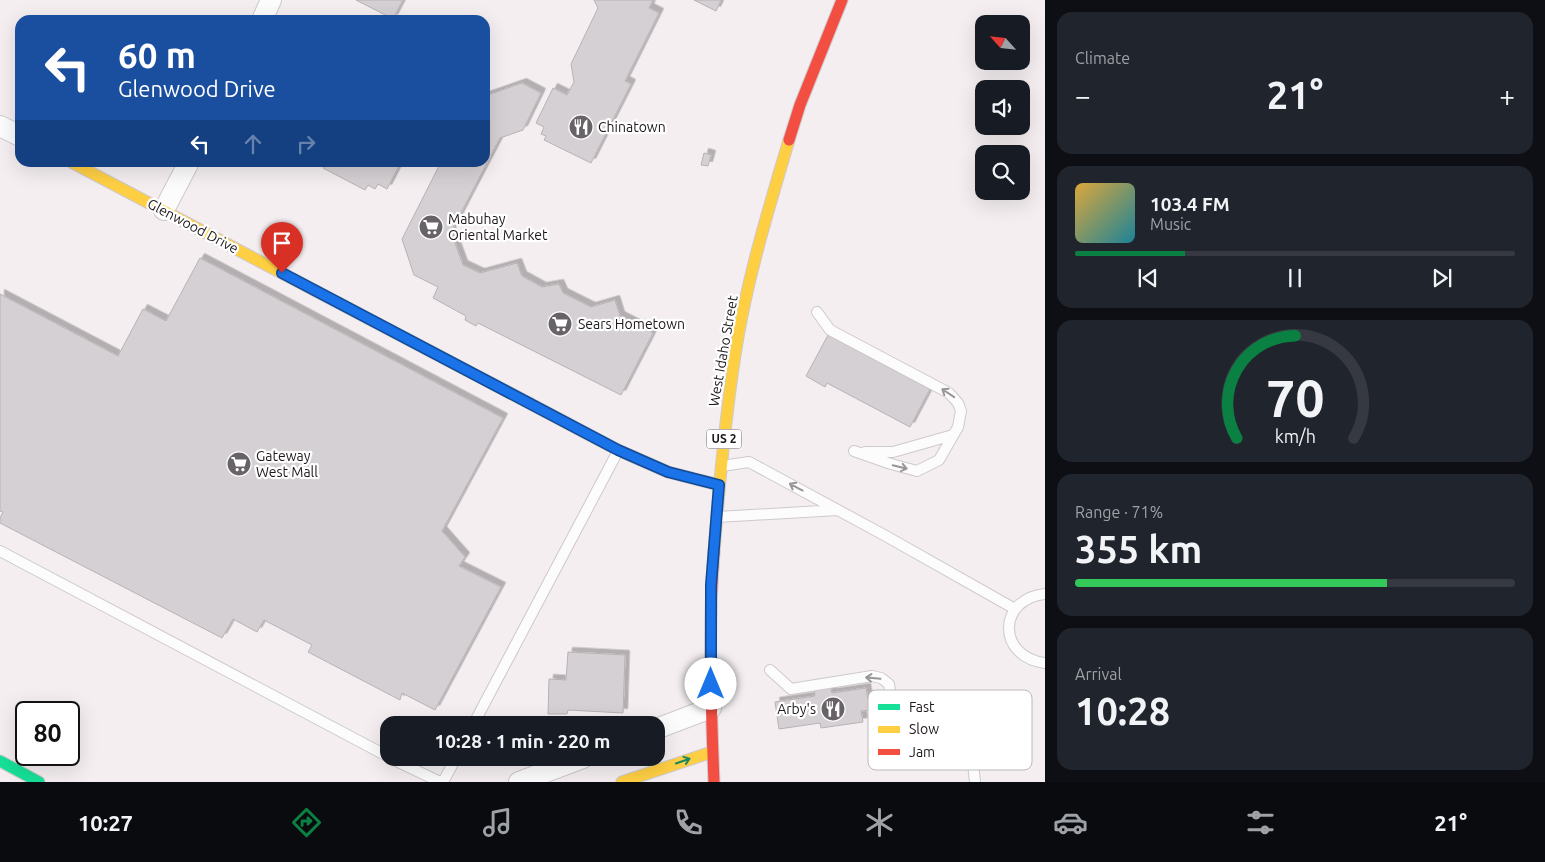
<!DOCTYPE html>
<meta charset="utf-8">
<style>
:root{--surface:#171b24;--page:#20242c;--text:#f1f3f6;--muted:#9ea1a6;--line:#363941;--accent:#0b8043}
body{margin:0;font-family:Ubuntu,sans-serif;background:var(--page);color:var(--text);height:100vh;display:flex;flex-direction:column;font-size:19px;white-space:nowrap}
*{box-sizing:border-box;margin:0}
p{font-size:16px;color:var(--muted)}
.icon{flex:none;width:28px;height:28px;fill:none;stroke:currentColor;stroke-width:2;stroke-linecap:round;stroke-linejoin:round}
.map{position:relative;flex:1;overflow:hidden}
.details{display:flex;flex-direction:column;gap:12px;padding:12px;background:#0d0f14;width:500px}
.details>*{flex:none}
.hud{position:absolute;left:15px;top:15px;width:475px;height:152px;border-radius:15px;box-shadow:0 5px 20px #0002;background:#1a4fa0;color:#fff;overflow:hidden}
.needle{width:32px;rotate:297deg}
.buttons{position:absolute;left:975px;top:15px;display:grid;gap:10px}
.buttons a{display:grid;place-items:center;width:55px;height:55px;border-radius:10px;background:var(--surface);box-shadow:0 5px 20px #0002;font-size:25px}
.speed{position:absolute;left:15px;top:701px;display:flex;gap:10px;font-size:25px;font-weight:700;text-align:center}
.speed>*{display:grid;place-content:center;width:65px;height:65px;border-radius:50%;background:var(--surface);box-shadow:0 5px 20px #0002;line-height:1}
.speed .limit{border:2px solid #111;border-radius:8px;background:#fff;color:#111}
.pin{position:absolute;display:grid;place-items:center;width:42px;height:42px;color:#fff;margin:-51px -21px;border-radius:50% 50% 50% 0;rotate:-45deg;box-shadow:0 0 5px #0007}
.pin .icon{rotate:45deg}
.me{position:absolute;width:55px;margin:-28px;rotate:0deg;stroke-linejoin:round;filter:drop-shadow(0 0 4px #0008)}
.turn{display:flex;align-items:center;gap:18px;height:105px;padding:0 20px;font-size:22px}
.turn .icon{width:65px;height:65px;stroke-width:2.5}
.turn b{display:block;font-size:35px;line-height:42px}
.lanes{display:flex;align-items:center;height:48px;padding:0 20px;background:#0003;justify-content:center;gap:25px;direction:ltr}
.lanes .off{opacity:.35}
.big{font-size:38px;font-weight:700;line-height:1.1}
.details .tile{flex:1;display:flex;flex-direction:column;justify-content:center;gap:8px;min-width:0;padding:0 18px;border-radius:15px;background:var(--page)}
.details .dial{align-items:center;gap:0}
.dial svg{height:130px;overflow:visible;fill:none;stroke:var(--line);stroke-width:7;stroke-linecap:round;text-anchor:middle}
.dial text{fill:var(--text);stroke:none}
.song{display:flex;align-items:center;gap:15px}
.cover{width:60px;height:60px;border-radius:8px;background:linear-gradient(135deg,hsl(40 70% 55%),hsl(190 70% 35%))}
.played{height:5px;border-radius:2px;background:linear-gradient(90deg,var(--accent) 25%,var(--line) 25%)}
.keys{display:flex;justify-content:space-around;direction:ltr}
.heat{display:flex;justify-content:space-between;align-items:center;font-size:28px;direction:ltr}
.charge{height:8px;border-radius:4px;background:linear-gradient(90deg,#34c759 71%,var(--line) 0)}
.trip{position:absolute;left:380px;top:716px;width:285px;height:50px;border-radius:15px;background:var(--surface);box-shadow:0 5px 20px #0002;font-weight:700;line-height:50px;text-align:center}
.dock{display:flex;height:80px;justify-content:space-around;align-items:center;background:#090b0e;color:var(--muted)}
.dock .icon{width:35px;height:35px}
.dock .on{color:var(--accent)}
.dock b{font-size:22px;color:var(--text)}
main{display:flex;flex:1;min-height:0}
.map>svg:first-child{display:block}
.building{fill:#d5d0d3;stroke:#b8b2b5;filter:url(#shadow)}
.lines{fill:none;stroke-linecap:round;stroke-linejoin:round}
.lane-casing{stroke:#cec9cb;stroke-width:12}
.street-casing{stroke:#cec9cb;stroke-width:22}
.fast-casing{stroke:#cec9cb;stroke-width:13}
.slow-casing{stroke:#cec9cb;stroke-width:13}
.jam-casing{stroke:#cec9cb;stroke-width:13}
.lane{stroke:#fdfcfd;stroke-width:10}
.street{stroke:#fdfcfd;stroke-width:20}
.fast{stroke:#16e098;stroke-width:11}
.slow{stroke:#ffcf43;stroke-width:11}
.jam{stroke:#f24e42;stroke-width:11}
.oneway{stroke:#989597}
.oneway2{stroke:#198660}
.route-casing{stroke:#114b97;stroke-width:12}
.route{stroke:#1a73e8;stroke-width:9}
.labels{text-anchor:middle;stroke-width:4.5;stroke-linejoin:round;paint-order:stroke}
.shield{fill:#fff;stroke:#615d5f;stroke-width:1}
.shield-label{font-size:12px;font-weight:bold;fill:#1d181b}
.poi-label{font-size:14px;fill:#1d181b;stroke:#fff;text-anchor:start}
.street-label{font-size:14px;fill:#1d181b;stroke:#fff}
.key{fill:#fff;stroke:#bbbabb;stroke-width:1}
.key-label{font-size:14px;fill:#1d181b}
</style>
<main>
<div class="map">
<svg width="1045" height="782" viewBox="0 0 1045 782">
<defs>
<filter id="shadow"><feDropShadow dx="4.5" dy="-4.5" stdDeviation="0" flood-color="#0004"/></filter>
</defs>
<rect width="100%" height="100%" fill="#f4eef1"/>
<path class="building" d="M356 0H403L393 19Z
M594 0H653L649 8 659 13 625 81 631 84 591 163 544 140 546 136 541 134 544 127 536 123 553 88 567 95 574 82 571 64 598 8Z
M694 0H721L716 11Z
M522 83 541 93 523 130 500 138 451 232 463 265 480 273 517 263 522 276 542 287 559 284 563 293 591 307 615 300 620 316 653 333 621 395 478 323 476 326 465 320 466 316 433 298 438 287 414 275 402 239 441 162H485V96Z
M704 153 711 155 708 166 701 165Z
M320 162H401L387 189 378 184 375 189 368 185 365 190 323 168 325 165Z
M200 258 503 418 442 531 465 557 459 566 501 587 435 710 402 693 400 700 308 652 312 645 264 620 257 632 233 619 222 638 0 523V518L3 512 0 511V294L118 356 143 309 166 321Z
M828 335 930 389 910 427 827 383 825 387 806 376Z
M568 652 625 655 623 713 568 710 567 714H548L549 679 566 680Z
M831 688 832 693 866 688 870 710 861 711 863 722 821 728 820 723 779 729 775 702 815 696 814 690Z"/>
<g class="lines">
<defs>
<path id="lane" d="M817 312 830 330 949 393 958 403 961 411 958 427 939 460 917 471 891 464 854 451
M865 452H893L953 435
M722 466 749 462 884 535 1015 609
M717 517 838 510
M0 551 389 757
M1045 594C997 599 997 657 1045 663
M770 670 791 689 872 676 881 678 889 684 899 750
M473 725 618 451
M390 758 440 782
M973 764 975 782
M443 782 456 758"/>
<path id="street" d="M262 20 271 0
M0 126 20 136
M164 210 189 162
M656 729 711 708
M519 782 583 758"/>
<path id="fast" d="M314 290 529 403
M0 761 39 782"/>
<path id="slow" d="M71 162 314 290
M714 552C719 486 725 420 735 355 746 282 768 211 789 140
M622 782 712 752"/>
<path id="jam" d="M789 140 800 105 842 0
M529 403 618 450 668 472 719 485
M714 552C708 628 711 706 714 782"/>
</defs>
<use href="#lane" class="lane-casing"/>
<use href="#street" class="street-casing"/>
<use href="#fast" class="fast-casing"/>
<use href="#slow" class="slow-casing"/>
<use href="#jam" class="jam-casing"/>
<use href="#lane" class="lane"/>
<use href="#street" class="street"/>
<use href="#fast" class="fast"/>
<use href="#slow" class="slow"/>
<use href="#jam" class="jam"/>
</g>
<defs><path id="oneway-shaft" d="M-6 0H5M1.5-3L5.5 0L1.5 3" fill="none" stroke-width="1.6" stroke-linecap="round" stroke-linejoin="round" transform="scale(1.25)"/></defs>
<g class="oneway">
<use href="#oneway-shaft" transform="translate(948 393) rotate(-146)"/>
<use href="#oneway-shaft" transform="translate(900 467) rotate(14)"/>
<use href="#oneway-shaft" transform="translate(796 487) rotate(-152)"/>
<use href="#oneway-shaft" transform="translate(873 678) rotate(-175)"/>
</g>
<use class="oneway2" href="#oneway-shaft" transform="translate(683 761) rotate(-19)"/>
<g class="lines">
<defs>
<path id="route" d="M282 273 618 450 668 472 719 485 711 585V684"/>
</defs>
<use href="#route" class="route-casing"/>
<use href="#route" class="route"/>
</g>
<defs>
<symbol id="restaurant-disc" viewBox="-11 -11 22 22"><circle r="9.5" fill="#686366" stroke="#fff"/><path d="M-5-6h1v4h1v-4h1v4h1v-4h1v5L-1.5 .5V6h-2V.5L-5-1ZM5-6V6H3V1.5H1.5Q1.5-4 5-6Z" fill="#fff"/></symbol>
<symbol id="supermarket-disc" viewBox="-11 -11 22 22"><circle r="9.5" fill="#686366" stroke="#fff"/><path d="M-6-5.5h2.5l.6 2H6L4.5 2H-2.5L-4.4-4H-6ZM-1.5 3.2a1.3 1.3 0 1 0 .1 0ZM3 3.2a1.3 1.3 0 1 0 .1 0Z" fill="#fff"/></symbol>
</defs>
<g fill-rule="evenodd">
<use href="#restaurant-disc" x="567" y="113" width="28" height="28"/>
<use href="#supermarket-disc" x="417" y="213" width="28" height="28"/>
<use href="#supermarket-disc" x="546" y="310" width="28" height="28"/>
<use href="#supermarket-disc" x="225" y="450" width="28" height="28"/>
<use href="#restaurant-disc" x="819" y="695" width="28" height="28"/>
</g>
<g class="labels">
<rect class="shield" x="706.5" y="429.5" width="35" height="19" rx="4"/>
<g class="shield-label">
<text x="724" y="443">US 2</text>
</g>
<g class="poi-label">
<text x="598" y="132">Chinatown</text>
<text x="448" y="224">Mabuhay<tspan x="448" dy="16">Oriental Market</tspan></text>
<text x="578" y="329">Sears Hometown</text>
<text x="256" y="461">Gateway<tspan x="256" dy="16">West Mall</tspan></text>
<text x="816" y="714" text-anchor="end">Arby's</text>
</g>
<g class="street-label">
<text transform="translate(193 226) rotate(28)" y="5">Glenwood Drive</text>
<text transform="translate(723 351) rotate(-80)" y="5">West Idaho Street</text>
</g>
</g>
<rect x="868" y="690" width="164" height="80" rx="8" class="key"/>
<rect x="878" y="704" width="22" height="6" fill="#16e098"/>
<rect x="878" y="726" width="22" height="7" fill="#ffcf43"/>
<rect x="878" y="749" width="22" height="6" fill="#f24e42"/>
<g class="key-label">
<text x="909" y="712">Fast</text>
<text x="909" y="734">Slow</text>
<text x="909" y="757">Jam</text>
</g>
</svg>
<div class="buttons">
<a><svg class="needle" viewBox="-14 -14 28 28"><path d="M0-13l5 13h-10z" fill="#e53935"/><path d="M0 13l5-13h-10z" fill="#9ea1a6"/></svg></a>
<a><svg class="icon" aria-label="sound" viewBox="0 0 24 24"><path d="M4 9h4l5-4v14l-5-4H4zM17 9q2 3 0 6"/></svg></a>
<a><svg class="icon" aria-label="search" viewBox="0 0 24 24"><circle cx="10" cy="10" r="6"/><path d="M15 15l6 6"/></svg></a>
</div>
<div class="speed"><div class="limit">80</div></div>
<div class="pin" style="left:282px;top:273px;background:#d93025"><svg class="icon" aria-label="arrive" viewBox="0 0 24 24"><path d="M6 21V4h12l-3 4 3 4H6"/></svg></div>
<svg class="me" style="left:711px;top:684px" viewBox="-20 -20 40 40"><circle r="19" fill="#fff"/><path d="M0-13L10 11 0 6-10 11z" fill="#1a73e8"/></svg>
<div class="trip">10:28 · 1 min · 220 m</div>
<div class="hud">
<div class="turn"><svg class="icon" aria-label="left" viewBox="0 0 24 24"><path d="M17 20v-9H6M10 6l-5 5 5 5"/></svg><div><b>60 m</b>Glenwood Drive</div></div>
<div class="lanes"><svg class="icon" aria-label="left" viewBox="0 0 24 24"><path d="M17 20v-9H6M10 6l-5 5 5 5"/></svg><svg class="icon off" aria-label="ahead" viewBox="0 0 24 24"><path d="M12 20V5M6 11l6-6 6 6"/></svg><svg class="icon off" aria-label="right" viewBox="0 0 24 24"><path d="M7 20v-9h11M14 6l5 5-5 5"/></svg></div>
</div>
</div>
<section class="details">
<div class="tile"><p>Climate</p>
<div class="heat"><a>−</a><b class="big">21°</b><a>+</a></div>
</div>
<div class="tile">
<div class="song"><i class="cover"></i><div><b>103.4 FM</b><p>Music</p></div></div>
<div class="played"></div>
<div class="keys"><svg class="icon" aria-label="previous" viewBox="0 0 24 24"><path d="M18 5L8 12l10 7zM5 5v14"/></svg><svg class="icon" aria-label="pause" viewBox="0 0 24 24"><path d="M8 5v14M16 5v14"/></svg><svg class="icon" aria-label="next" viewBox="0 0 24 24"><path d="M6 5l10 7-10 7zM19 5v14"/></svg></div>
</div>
<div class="tile dial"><svg viewBox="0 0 100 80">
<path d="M14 69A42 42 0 1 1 86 69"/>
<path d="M14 69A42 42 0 0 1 50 6" stroke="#0b8043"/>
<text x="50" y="56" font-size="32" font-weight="700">70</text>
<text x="50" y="72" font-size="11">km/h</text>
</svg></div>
<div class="tile"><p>Range · 71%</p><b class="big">355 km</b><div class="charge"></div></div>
<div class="tile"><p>Arrival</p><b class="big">10:28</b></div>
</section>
</main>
<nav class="dock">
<b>10:27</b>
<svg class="icon on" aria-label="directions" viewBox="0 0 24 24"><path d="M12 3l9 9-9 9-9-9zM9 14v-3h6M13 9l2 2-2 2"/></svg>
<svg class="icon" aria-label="music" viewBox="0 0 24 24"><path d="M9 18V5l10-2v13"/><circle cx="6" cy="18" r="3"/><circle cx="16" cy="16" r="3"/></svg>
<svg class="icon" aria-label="phone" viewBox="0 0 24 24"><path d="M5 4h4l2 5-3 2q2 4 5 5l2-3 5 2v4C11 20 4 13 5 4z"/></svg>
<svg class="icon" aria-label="climate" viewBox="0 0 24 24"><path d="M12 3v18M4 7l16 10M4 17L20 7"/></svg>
<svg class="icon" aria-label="car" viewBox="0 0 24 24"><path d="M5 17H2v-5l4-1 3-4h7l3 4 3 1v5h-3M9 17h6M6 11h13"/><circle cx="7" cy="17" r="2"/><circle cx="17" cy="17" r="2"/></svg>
<svg class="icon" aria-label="filters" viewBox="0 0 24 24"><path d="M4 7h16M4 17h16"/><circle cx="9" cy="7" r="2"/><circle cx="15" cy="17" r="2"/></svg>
<b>21°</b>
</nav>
